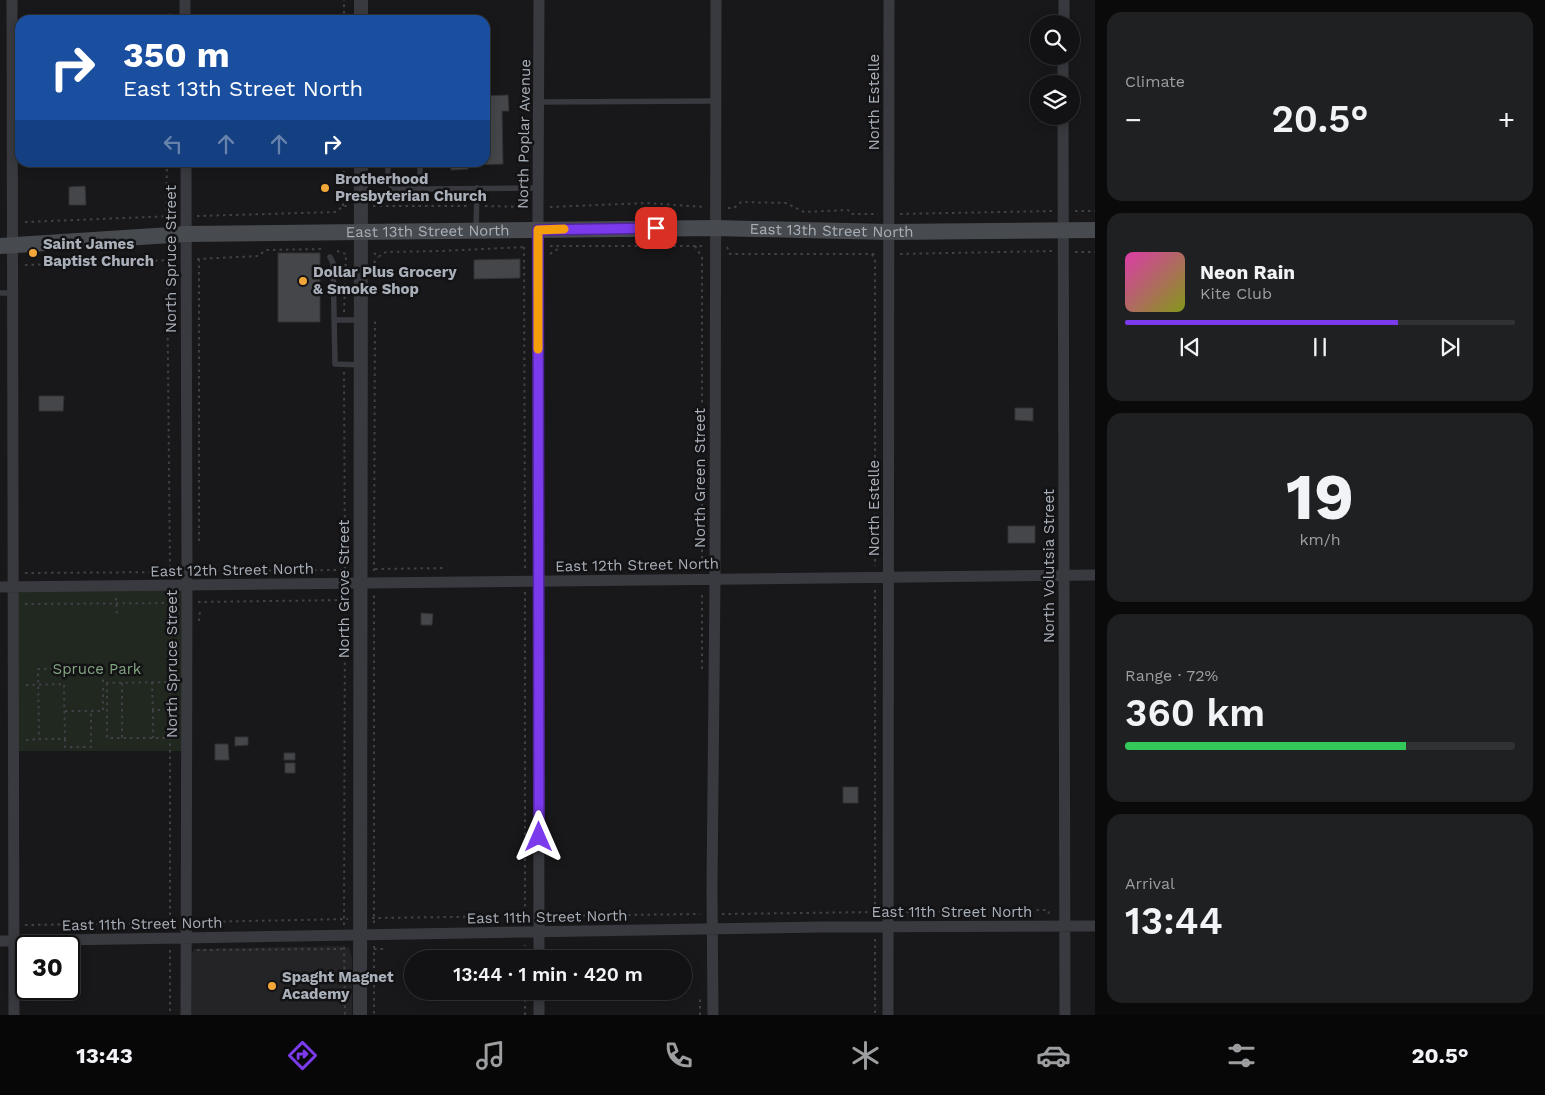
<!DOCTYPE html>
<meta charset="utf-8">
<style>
:root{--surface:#121214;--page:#1f2022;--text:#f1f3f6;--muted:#9c9ea0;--line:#313234;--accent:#7c3aed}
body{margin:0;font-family:"Work Sans",sans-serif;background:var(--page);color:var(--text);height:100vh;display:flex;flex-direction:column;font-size:19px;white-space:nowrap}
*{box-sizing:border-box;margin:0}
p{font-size:16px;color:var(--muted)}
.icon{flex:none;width:28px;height:28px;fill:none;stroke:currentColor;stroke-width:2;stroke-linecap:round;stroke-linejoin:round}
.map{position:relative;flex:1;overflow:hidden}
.details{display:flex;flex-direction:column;gap:12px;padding:12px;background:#0a0a0b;width:450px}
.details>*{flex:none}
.banner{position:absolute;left:15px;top:15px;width:475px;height:152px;border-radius:15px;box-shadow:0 2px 12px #0003,0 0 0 1px var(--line);background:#1a4fa0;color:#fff;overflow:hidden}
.fabs{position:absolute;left:1030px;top:15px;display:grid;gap:10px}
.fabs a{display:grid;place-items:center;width:50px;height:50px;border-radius:50%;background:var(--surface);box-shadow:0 2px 12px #0003,0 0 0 1px var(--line);font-size:25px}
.speed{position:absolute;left:15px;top:935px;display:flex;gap:10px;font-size:25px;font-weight:700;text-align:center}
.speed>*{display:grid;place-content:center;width:65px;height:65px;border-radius:50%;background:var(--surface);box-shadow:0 2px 12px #0003,0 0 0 1px var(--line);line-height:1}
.speed .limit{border:2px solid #111;border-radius:8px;background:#fff;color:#111}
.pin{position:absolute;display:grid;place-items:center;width:42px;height:42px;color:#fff;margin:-21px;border-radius:10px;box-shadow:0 2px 8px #0006}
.me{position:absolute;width:55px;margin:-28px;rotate:0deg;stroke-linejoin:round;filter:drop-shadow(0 0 4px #0008)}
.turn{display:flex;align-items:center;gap:18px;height:105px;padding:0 25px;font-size:22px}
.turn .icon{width:65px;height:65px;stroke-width:2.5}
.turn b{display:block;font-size:35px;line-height:42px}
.lanes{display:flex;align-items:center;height:48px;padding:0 25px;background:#0003;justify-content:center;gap:25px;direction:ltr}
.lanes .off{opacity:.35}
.big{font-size:38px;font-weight:600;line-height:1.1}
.details .tile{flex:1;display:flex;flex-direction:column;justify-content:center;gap:8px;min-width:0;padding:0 18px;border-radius:15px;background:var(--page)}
.details .dial{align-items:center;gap:0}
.dial b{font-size:65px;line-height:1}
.song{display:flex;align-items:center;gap:15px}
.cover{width:60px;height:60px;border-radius:8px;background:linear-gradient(135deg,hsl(320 70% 55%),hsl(70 70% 35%))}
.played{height:5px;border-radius:2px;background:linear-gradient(90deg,var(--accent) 70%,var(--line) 70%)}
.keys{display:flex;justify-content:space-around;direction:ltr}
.heat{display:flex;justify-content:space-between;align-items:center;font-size:28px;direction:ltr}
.charge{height:8px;border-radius:4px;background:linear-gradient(90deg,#34c759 72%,var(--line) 0)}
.trip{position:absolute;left:404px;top:950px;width:288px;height:50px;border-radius:25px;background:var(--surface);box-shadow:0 2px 12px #0003,0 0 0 1px var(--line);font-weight:600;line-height:50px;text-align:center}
.tab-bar{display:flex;height:80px;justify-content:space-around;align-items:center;background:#070708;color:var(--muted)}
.tab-bar .icon{width:35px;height:35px}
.tab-bar .on{color:var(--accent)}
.tab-bar b{font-size:22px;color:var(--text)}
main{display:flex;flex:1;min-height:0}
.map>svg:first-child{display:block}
.built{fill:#242427}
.green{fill:#202820}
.building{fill:#44464a;stroke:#323236}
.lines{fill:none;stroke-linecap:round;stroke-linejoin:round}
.path{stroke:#3f4146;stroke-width:2;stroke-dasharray:2.5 4;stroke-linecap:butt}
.service{stroke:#393a3f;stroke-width:5.5}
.minor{stroke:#393a3f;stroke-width:11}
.tertiary{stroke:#393a3f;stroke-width:14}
.secondary{stroke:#474a4f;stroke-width:16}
.route-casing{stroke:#51269a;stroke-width:12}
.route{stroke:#7c3aed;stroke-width:9}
.slow{stroke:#f59e0b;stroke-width:9}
.poi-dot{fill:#f2a538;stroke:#131315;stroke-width:2}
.labels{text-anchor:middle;stroke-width:5;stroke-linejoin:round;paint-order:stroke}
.street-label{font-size:15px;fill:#aab0ba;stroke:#131315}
.poi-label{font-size:15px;font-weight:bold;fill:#aab0ba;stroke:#131315;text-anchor:start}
.park-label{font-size:15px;fill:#82a581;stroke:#131315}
</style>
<main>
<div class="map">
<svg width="1095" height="1015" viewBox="0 0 1095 1015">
<rect width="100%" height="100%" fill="#18181a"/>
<path class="built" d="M343 946 349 948 352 957V1015H192V954L194 949Z"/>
<path class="green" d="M187 585 186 751H14V587Z"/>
<path class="building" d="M508 95 509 111H502L503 164 468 165V169L451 170V164H438V162H485V96Z
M85 186 86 205H69V187Z
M278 253H320V322H278Z
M520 259V278L474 279V260Z
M39 396H64L63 411H39Z
M1015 408H1033V421L1015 420Z
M1008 526H1035V543H1008Z
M421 613 433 614 432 625H421Z
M235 737H248V745L235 746Z
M215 744H228L229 760H215Z
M284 753H295V760H284Z
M285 763H295V773H285Z
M843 787H858V803H843Z"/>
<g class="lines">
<path class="path" d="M170 20V13
M344 20V0
M343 206 344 162
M373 206H468
M485 206 528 207
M550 207 647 203 705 207
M728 208H734L741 202 786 203 804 212 848 210 851 214H878
M1075 211H1095
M900 214 1053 211
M197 216 336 212 343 206H348
M166 217 167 162
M25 222 175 216
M550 246H706
M695 246 702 257V569
M524 247 525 570
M727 247 730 254H878
M337 251 346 254 344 312
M1075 252H1095
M374 253 378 257 386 252 440 251 526 247
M550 254 561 247
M872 254 875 261V566
M900 254 1053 251
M197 259 258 256 266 250 325 249
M199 259V541
M167 260 170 573
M374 263 378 257
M25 265 175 260
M344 372 345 572
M375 569 446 568
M197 571 345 570
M374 571 375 318
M25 573 175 572
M525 592V917
M116 598 117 616
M198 602 345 600
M25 604 175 603
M199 621 200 611
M702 669V592
M152 682 153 710H170
M107 683V738H170
M122 683V738
M26 685 64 684 65 739H39L38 669 103 667V683L170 682
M153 710V738
M65 711H103V684
M65 739V747H91V711
M26 740 38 739
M875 911V589
M900 912 1048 910 1049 914
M722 914 877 912
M550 916 700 914
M372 918 528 916
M197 922 348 919
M374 923V593
M25 925 175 923
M344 925 345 595
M170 928V597
M875 939V1015
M374 946V1015
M344 947 345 1015
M374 949H384
M170 950V1015
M197 950 344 949
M525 959V945
M525 1015V991
M700 1015V999"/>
<path class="service" d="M540 102 715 101
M388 162V180L393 189H427
M420 162V183L427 189 538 188
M476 229 477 188
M330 257 333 263 335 364 361 365
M0 293H13
M334 320H361"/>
<path class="minor" d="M12 0 14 1015
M185 20V0
M1064 24V0
M1063 84V56
M1063 116 1065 1015
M186 162 187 585 186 1015
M0 587 1095 575
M0 941 822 927 1095 926
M539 959 538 207 539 0
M539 1015V991
M713 1015 712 890 715 580 716 0
M888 1015 889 0"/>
<path class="tertiary" d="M361 20V0
M360 1015 361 162"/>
<path class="secondary" id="s1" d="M0 246 186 234 715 228 888 232 1095 230"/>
</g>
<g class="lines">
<defs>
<path id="route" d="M539 837 538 230 656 228"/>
</defs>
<use href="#route" class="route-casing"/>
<use href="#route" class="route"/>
<path class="slow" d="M538 349V230L564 229"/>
</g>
<g class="poi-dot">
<circle cx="325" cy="188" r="5"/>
<circle cx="33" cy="253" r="5"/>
<circle cx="303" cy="281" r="5"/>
<circle cx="272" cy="986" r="5"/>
</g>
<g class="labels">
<g class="street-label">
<text transform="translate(874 102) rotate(-90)" y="5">North Estelle</text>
<text transform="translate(524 134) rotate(-89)" y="5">North Poplar Avenue</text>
<text dy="5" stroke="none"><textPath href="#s1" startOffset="832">East 13th Street North</textPath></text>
<text dy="5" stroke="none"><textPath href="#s1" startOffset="428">East 13th Street North</textPath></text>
<text transform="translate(171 259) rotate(-90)" y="5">North Spruce Street</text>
<text transform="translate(700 478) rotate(-90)" y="5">North Green Street</text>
<text transform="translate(874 508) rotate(-90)" y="5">North Estelle</text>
<text transform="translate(637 565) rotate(-1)" y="5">East 12th Street North</text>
<text transform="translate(1049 566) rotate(-90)" y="5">North Volutsia Street</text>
<text transform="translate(232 570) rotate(-1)" y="5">East 12th Street North</text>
<text transform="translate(344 589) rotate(-90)" y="5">North Grove Street</text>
<text transform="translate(172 664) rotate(-90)" y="5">North Spruce Street</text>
<text x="952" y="917">East 11th Street North</text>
<text transform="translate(547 917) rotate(-1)" y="5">East 11th Street North</text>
<text transform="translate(142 924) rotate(-1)" y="5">East 11th Street North</text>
</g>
<g class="poi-label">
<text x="335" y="184">Brotherhood<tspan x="335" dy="17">Presbyterian Church</tspan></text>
<text x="43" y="249">Saint James<tspan x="43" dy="17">Baptist Church</tspan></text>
<text x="313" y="277">Dollar Plus Grocery<tspan x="313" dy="17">&amp; Smoke Shop</tspan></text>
<text x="282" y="982">Spaght Magnet<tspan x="282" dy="17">Academy</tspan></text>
</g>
<g class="park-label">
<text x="97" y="674">Spruce Park</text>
</g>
</g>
</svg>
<div class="fabs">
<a><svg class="icon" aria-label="search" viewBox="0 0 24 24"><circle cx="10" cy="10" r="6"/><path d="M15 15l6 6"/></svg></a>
<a><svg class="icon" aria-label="layers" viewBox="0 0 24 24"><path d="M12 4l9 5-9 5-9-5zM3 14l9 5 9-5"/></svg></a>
</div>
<div class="speed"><div class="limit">30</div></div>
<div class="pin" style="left:656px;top:228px;background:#d93025"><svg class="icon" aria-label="arrive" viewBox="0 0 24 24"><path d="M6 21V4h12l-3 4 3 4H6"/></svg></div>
<svg class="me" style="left:539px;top:837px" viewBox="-20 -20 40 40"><path d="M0-17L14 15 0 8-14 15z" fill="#7c3aed" stroke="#fff" stroke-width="4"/></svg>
<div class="trip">13:44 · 1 min · 420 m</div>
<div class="banner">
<div class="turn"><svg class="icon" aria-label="right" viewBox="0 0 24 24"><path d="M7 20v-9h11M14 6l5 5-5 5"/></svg><div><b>350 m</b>East 13th Street North</div></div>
<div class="lanes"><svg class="icon off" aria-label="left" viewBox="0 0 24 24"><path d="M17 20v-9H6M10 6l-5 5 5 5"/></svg><svg class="icon off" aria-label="ahead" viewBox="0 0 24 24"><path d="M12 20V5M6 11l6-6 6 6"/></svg><svg class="icon off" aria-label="ahead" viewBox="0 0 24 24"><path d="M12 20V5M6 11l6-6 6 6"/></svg><svg class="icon" aria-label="right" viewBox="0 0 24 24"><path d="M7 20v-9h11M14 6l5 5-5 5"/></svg></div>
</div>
</div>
<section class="details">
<div class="tile"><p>Climate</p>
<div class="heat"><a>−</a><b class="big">20.5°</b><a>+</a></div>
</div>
<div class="tile">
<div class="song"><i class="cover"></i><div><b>Neon Rain</b><p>Kite Club</p></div></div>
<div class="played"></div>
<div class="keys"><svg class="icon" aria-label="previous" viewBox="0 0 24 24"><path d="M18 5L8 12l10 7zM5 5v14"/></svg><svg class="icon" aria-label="pause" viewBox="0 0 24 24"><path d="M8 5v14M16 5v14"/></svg><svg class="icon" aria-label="next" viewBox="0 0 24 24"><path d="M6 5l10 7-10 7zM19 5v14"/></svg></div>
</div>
<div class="tile dial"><b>19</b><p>km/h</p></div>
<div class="tile"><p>Range · 72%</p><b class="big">360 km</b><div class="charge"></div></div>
<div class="tile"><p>Arrival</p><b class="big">13:44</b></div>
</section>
</main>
<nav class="tab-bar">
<b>13:43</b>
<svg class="icon on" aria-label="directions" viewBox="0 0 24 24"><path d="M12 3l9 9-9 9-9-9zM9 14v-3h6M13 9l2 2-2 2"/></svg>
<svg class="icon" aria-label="music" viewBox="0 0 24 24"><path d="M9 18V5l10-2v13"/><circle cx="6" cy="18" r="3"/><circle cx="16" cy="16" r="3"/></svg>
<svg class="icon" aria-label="phone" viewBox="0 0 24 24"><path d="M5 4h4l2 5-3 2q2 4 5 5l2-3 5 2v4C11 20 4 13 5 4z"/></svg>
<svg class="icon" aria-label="climate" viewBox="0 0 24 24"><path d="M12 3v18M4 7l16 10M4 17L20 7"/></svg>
<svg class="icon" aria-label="car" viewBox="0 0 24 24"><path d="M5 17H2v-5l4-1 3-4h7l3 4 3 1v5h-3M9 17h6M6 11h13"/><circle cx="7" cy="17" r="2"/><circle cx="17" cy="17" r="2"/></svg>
<svg class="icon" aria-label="filters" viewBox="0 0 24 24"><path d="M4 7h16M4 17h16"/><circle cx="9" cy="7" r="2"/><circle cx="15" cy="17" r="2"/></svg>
<b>20.5°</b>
</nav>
